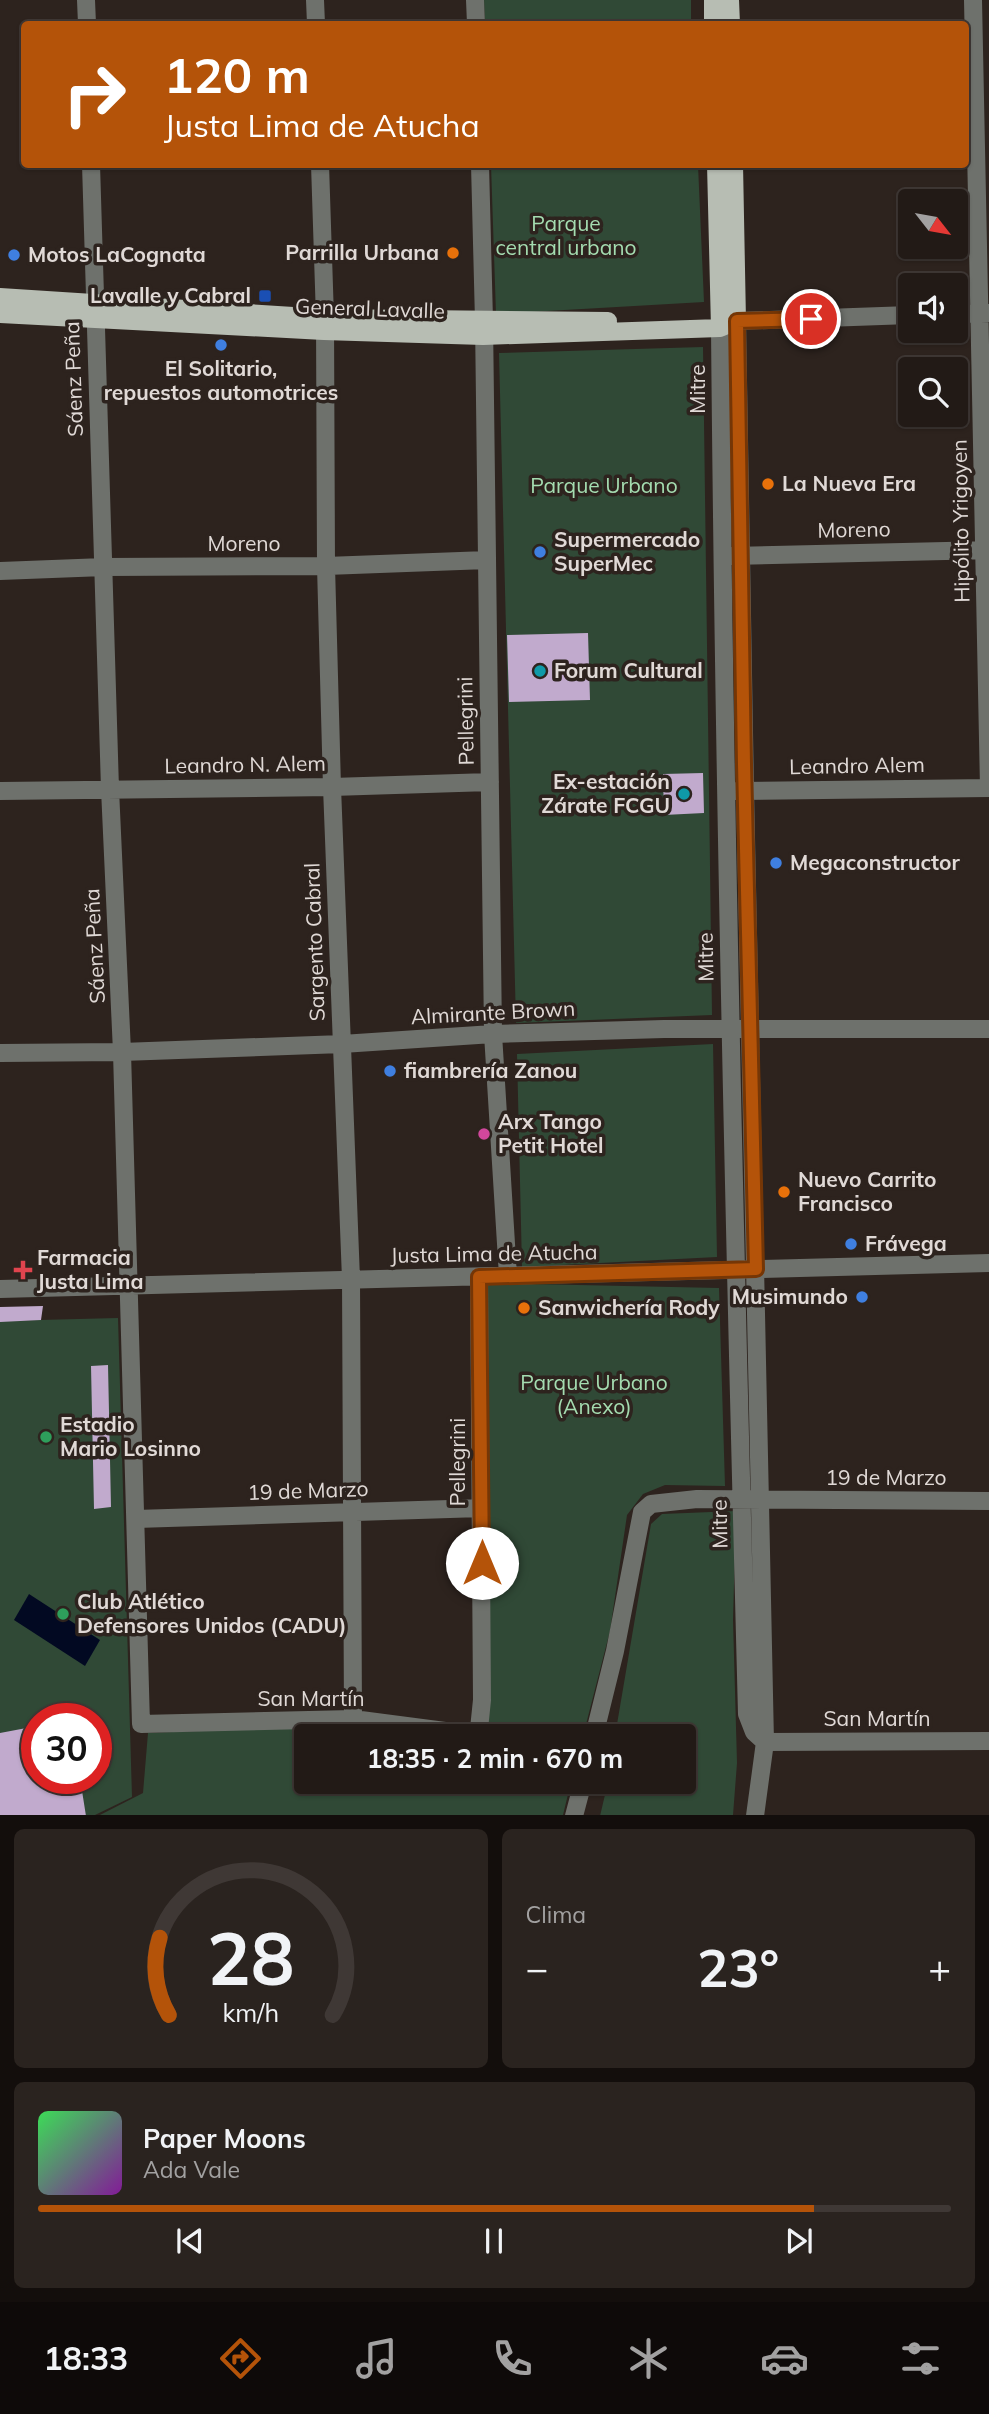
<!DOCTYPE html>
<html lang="es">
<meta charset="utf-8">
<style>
:root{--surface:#221a16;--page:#2a231f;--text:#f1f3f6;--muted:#a2a1a1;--line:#3f3835;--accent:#b45309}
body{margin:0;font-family:Mulish,sans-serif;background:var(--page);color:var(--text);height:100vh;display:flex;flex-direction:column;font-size:26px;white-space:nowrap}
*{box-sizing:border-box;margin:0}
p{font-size:23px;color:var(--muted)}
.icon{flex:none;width:38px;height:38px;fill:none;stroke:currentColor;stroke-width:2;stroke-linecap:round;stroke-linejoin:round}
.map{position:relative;height:1815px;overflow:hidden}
.side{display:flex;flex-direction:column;gap:14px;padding:14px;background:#130e0c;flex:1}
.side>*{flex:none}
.top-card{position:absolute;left:21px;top:21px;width:948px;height:147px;border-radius:7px;box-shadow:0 2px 5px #0004,0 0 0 2px var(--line);background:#b45309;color:#fff;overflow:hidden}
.needle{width:46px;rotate:121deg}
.fabs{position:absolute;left:898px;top:189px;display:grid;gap:14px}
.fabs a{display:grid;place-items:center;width:70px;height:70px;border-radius:7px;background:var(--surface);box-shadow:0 2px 5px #0004,0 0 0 2px var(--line);font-size:35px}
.speed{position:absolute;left:21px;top:1703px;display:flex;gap:14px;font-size:35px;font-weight:700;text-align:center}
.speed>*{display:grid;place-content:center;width:91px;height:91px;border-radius:50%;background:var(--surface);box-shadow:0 2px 5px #0004,0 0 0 2px var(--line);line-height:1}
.speed .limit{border:10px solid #d22;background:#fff;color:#111}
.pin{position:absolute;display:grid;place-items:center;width:60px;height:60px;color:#fff;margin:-30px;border:4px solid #fff;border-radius:50%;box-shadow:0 2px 7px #0007}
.me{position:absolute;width:77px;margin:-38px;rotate:0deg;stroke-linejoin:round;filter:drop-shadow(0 0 5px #0008)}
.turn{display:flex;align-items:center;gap:24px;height:147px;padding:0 28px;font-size:32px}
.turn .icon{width:91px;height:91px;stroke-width:2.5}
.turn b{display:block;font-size:49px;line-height:60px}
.big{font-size:52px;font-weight:700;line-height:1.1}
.side .tile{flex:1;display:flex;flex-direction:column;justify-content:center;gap:10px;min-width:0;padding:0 24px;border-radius:10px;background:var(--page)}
.side .dial{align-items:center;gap:0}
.dial svg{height:182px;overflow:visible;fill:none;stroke:var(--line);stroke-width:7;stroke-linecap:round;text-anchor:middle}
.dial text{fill:var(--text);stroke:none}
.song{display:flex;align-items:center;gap:21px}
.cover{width:84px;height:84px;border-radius:10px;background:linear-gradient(135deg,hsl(130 70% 55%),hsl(290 70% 35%))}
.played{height:7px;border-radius:4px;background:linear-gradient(90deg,var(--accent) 85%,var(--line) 85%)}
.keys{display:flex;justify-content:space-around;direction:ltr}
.heat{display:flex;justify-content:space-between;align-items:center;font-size:38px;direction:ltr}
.side .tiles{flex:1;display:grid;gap:14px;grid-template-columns:1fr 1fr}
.tile:last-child{grid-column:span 2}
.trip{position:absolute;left:294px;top:1724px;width:402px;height:70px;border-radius:7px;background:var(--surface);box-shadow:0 2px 5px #0004,0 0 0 2px var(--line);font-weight:700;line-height:70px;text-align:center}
.tabs{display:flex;height:112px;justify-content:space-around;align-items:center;background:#0e0a09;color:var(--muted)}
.tabs .icon{width:49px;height:49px}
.tabs .selected{color:var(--accent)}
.tabs b{font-size:32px;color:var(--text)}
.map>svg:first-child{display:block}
.green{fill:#304936;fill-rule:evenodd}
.water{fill:#020922}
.building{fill:#c1aacd}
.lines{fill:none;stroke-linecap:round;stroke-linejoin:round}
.minor{stroke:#6e716c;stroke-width:18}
.major{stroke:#b7bdb3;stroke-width:18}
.route-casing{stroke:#753606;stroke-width:18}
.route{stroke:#b45309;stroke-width:12}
.food-dot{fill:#e8710a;stroke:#2d231e;stroke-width:2.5}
.shop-dot{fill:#3f7fe0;stroke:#2d231e;stroke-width:2.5}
.transit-dot{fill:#1a4fb4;stroke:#2d231e;stroke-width:2.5}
.culture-dot{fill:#0f9aa8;stroke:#2d231e;stroke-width:2.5}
.hotel-dot{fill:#d1479c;stroke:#2d231e;stroke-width:2.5}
.health-dot{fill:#e0444e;stroke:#2d231e;stroke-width:2.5}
.leisure-dot{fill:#2e9e5b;stroke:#2d231e;stroke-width:2.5}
.labels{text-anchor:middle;stroke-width:7;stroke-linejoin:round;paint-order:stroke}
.park-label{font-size:21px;fill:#a4dcb0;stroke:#2d231e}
.poi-label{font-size:21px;font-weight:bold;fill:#e0d9d6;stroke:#2d231e;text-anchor:start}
.street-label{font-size:21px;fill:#e0d9d6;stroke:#2d231e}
</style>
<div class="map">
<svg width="989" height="1816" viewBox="0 0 989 1816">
<rect width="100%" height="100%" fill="#2d231e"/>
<path class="green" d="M484 0H691V24H485Z
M491 165H698L704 302 496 314Z
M703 347 712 1015 516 1023 499 353Z
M713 1044 717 1257 522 1267 517 1054Z
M479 1283 719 1288 725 1486 665 1485 643 1494 627 1515 610 1631 583 1736H488L487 1508Z
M118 1318 132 1797 95 1815H0V1321ZM37 1718H96V1778H37Z
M736 1511 733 1620 737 1763 733 1815 600 1816 608 1782H684V1736H615L651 1524 662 1514Z
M357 1725 423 1736H306V1782H571L563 1815 98 1816 143 1793 148 1733Z"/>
<path class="water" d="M29 1594 100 1640 85 1666 14 1620Z"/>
<path class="building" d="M588 633 590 700 509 702 507 635Z
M703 773 704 813 664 815 663 774Z
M43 1306 41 1320 0 1322V1307Z
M108 1365 111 1507 94 1509 91 1366Z
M37 1726V1778H80L86 1816H0V1733Z"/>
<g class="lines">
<path class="minor" d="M86 0 87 24
M315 0 316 24
M475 0 476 24
M973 0 989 788
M91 164 110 789 122 1052 141 1724 353 1719 468 1734 479 1729 482 1700 479 1277
M320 164 325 318 326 566 332 787 351 1279 353 1719
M480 164 484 321 493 1034 508 1276
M956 314 989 313
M720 328C724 790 735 1252 747 1714L754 1732 765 1742
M731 556 989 550
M0 571 104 567 326 566 487 560
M0 791 332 787 490 782
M736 791 989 788
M0 1053 122 1052 342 1044 493 1034 664 1029H989
M0 1289 989 1263
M136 1519 481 1508
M594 1736 615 1651 642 1512 651 1504 697 1499 989 1501
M765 1742 989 1741
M574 1816 583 1782
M755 1816 765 1742 745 790 737 321 910 315"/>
<path class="major" d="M713 0V24
M730 0 731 24
M716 164 720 328
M734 164 737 321
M0 297 325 318 608 321
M0 314 324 331 483 336 720 328 737 321"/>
</g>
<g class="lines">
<defs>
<path id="route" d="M482 1563 479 1277 756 1269 744 764 737 321 811 319"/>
</defs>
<use href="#route" class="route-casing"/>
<use href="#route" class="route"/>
</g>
<g class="food-dot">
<circle cx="453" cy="253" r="7"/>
<circle cx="768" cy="484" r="7"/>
<circle cx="784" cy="1192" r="7"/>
<circle cx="524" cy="1308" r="7"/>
</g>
<g class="shop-dot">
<circle cx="14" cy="255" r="7"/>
<circle cx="221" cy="345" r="7"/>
<circle cx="540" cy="552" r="7"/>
<circle cx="776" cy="863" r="7"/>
<circle cx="390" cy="1071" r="7"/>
<circle cx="851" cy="1244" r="7"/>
<circle cx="862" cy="1297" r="7"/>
</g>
<rect class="transit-dot" x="258" y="289" width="14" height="14" rx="3.5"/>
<g class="culture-dot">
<circle cx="540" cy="671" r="7"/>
<circle cx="684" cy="794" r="7"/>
</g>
<circle class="hotel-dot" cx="484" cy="1134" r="7"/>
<path class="health-dot" d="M19.5 1259.5h7v7h7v7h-7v7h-7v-7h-7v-7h7z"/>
<g class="leisure-dot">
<circle cx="46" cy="1437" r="7"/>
<circle cx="63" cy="1614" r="7"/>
</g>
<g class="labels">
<g class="park-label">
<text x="566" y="231">Parque<tspan x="566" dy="24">central urbano</tspan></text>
<text x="604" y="493">Parque Urbano</text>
<text x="594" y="1390">Parque Urbano<tspan x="594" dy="24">(Anexo)</tspan></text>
</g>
<g class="poi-label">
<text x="439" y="260" text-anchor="end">Parrilla Urbana</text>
<text x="28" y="262">Motos LaCognata</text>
<text x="251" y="303" text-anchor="end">Lavalle y Cabral</text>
<text x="221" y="376" text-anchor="middle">El Solitario,<tspan x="221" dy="24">repuestos automotrices</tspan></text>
<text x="782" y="491">La Nueva Era</text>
<text x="554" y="547">Supermercado<tspan x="554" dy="24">SuperMec</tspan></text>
<text x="554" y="678">Forum Cultural</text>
<text x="670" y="789" text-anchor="end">Ex-estación<tspan x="670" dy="24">Zárate FCGU</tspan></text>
<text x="790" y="870">Megaconstructor</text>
<text x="404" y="1078">fiambrería Zanou</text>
<text x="498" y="1129">Arx Tango<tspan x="498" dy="24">Petit Hotel</tspan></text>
<text x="798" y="1187">Nuevo Carrito<tspan x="798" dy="24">Francisco</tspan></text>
<text x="865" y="1251">Frávega</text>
<text x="37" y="1265">Farmacia<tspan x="37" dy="24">Justa Lima</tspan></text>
<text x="848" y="1304" text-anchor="end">Musimundo</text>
<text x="538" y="1315">Sanwichería Rody</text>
<text x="60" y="1432">Estadio<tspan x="60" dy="24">Mario Losinno</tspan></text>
<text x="77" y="1609">Club Atlético<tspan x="77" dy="24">Defensores Unidos (CADU)</tspan></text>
</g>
<g class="street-label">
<text transform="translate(370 309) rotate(2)" y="7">General Lavalle</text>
<text transform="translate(74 379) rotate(-92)" y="7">Sáenz Peña</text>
<text transform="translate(698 389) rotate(-90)" y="7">Mitre</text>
<text transform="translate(961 521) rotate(-91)" y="7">Hipólito Yrigoyen</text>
<text transform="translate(854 530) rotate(-1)" y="7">Moreno</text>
<text x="244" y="551">Moreno</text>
<text transform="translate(466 721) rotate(-91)" y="7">Pellegrini</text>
<text transform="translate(245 765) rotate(-1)" y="7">Leandro N. Alem</text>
<text transform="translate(857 766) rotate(-1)" y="7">Leandro Alem</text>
<text transform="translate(315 942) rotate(-92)" y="7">Sargento Cabral</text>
<text transform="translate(95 946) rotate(-93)" y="7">Sáenz Peña</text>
<text transform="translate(706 957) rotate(-91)" y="7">Mitre</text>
<text transform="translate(493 1013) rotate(-3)" y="7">Almirante Brown</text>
<text transform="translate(494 1254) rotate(-1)" y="7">Justa Lima de Atucha</text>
<text transform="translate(458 1462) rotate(-90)" y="7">Pellegrini</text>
<text x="886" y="1485">19 de Marzo</text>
<text transform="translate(308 1491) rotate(-2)" y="7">19 de Marzo</text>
<text transform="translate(720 1524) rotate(-91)" y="7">Mitre</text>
<text x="311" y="1706">San Martín</text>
<text x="877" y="1726">San Martín</text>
</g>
</g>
</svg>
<div class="fabs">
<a><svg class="needle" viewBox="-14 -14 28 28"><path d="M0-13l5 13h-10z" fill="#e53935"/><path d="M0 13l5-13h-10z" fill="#a2a1a1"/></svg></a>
<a><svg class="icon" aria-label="sound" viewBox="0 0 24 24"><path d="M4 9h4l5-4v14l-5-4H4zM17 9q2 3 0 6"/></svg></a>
<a><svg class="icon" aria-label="search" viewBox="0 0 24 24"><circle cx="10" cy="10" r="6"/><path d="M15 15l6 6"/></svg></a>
</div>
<div class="speed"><div class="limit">30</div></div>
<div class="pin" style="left:811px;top:319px;background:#d93025"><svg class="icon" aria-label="arrive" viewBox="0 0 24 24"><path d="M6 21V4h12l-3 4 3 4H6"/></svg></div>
<svg class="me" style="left:482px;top:1563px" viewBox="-20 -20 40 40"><circle r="19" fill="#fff"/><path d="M0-13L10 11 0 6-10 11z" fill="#b45309"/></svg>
<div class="trip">18:35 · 2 min · 670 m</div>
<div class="top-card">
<div class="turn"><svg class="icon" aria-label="right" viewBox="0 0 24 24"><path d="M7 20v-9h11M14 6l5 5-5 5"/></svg><div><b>120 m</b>Justa Lima de Atucha</div></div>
</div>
</div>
<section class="side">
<div class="tiles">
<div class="tile dial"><svg viewBox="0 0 100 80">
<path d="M14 69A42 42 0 1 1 86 69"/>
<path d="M14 69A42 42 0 0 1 10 35" stroke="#b45309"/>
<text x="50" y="56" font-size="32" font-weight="700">28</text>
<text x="50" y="72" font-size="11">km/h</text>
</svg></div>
<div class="tile"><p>Clima</p>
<div class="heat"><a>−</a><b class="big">23°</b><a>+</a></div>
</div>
<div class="tile">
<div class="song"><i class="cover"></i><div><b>Paper Moons</b><p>Ada Vale</p></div></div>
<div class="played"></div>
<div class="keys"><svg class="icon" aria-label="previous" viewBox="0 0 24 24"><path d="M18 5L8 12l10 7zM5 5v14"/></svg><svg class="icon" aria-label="pause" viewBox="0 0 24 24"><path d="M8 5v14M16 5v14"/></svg><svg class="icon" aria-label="next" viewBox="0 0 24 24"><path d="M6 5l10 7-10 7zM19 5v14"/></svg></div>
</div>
</div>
</section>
<nav class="tabs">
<b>18:33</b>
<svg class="icon selected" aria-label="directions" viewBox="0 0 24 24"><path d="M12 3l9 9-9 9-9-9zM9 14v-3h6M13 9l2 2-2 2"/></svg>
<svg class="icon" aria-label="music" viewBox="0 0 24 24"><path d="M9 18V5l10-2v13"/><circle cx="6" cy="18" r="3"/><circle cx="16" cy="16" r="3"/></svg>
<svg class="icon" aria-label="phone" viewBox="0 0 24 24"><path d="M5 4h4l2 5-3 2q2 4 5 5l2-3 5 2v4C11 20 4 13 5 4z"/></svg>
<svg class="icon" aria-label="climate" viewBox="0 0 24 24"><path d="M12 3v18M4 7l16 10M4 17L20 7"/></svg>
<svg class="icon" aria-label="car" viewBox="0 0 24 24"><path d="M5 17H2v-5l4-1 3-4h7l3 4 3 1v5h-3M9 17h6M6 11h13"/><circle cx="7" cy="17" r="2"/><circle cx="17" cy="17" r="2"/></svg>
<svg class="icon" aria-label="filters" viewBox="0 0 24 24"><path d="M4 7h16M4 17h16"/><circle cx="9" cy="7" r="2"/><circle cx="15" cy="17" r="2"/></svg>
</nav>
